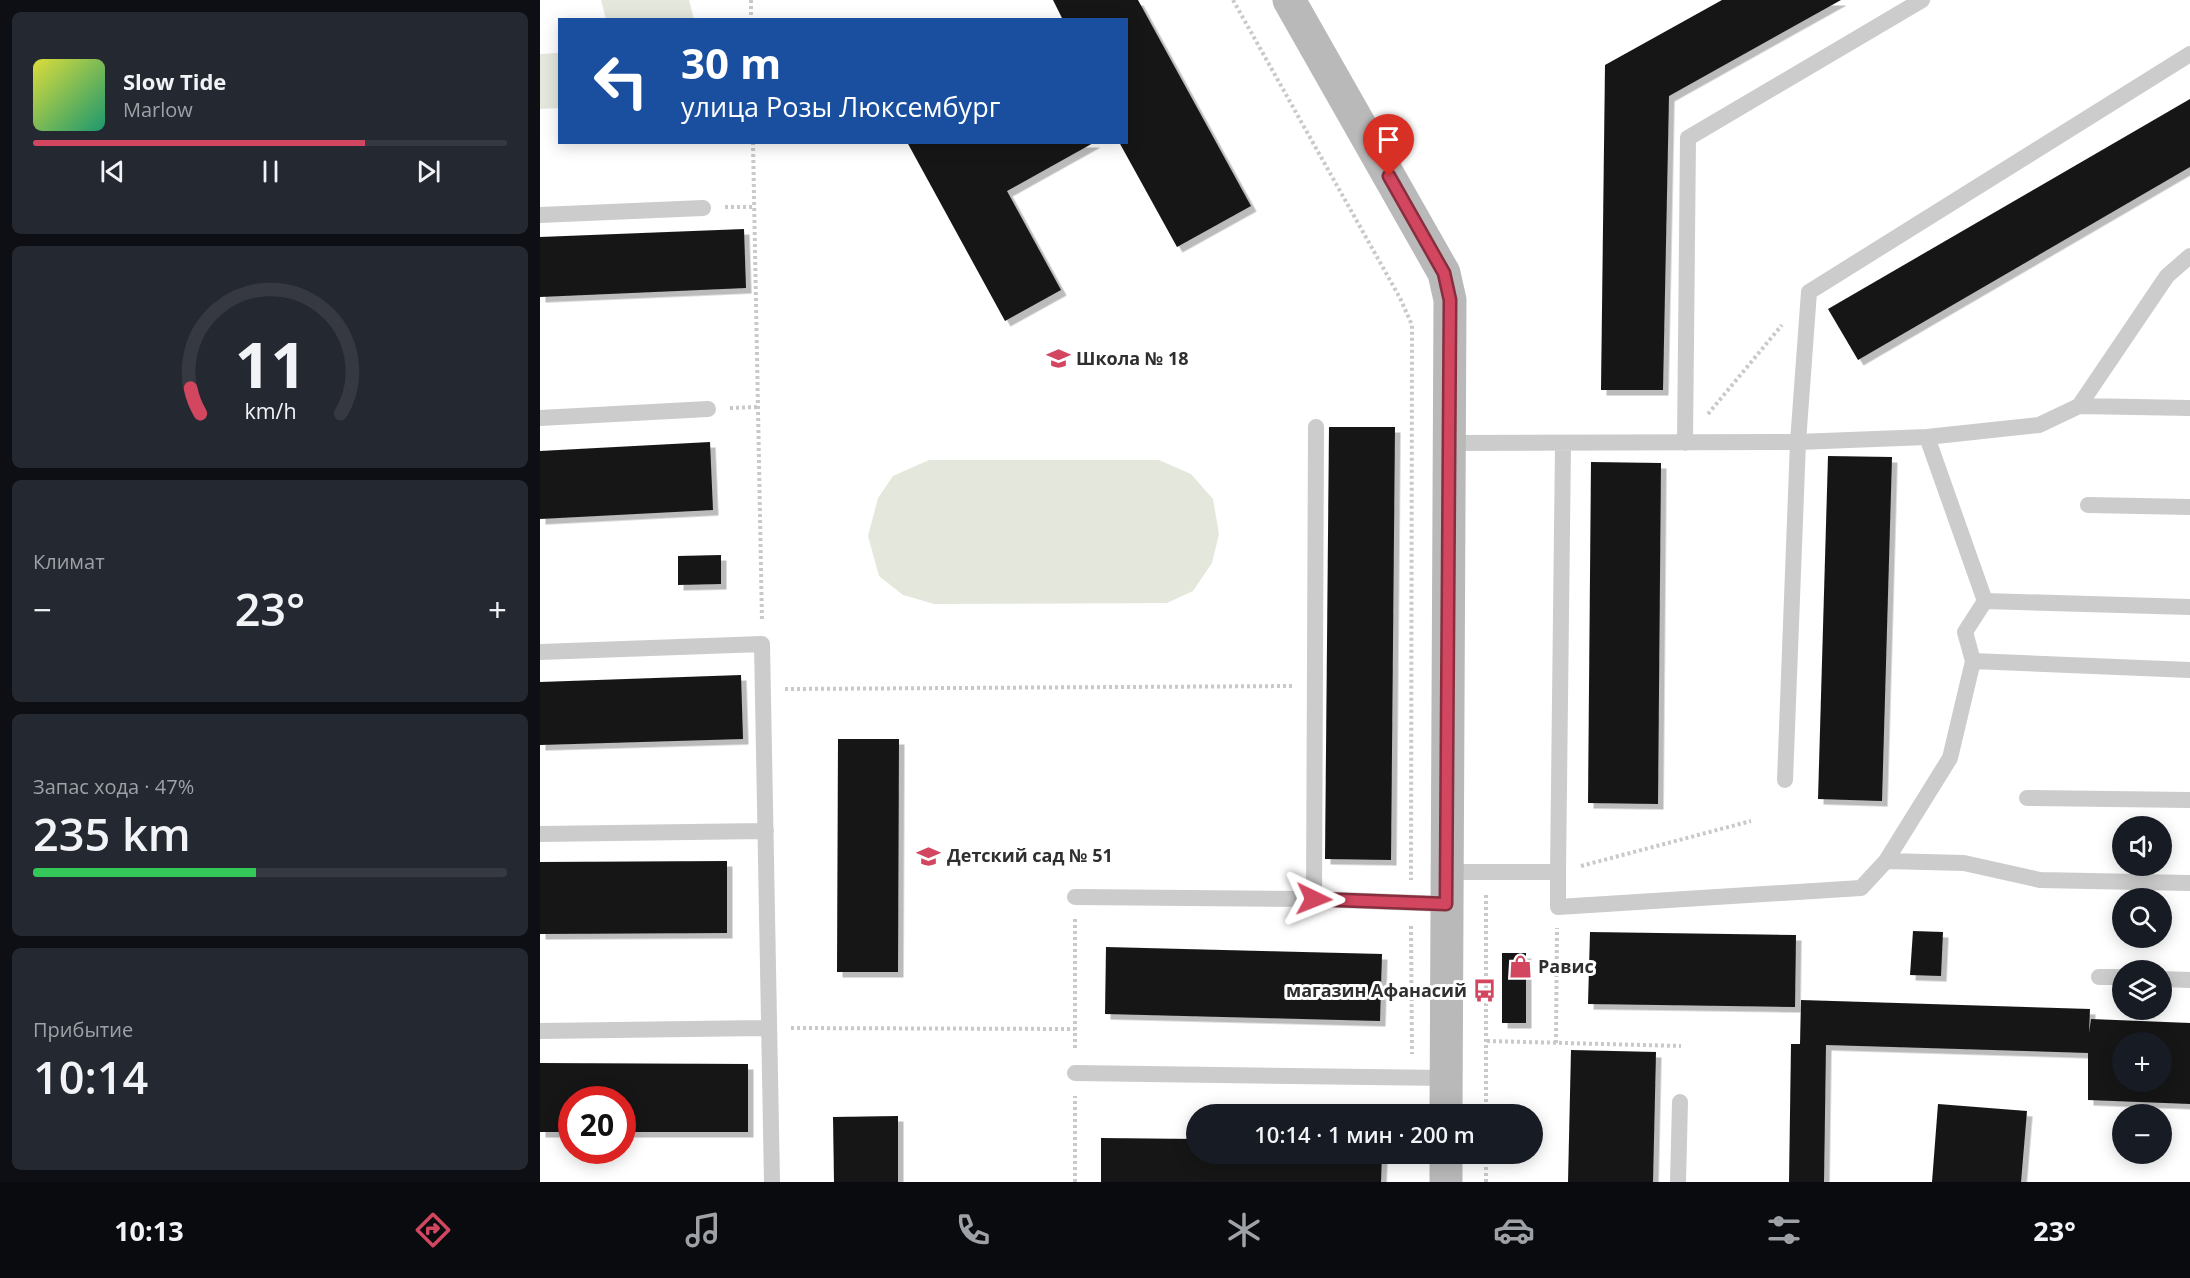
<!DOCTYPE html>
<html lang="ru">
<meta charset="utf-8">
<style>
:root{--surface:#171b24;--page:#242831;--text:#f1f3f6;--muted:#9ea1a6;--line:#363941;--accent:#d2465f}
body{margin:0;font-family:"Open Sans",sans-serif;background:var(--page);color:var(--text);height:100vh;display:flex;flex-direction:column;font-size:22px;white-space:nowrap}
*{box-sizing:border-box;margin:0}
p{font-size:20px;color:var(--muted)}
.icon{flex:none;width:33px;height:33px;fill:none;stroke:currentColor;stroke-width:2;stroke-linecap:round;stroke-linejoin:round}
.map{position:relative;flex:1;overflow:hidden}
.panel{display:flex;flex-direction:column;gap:12px;padding:12px;background:#0d0f14;width:540px}
.panel>*{flex:none}
.top-card{position:absolute;left:18px;top:18px;width:570px;height:126px;border-radius:0px;box-shadow:0 3px 15px #0003;background:#1a4fa0;color:#fff;overflow:hidden}
.fabs{position:absolute;left:1572px;top:816px;display:grid;gap:12px}
.fabs a{display:grid;place-items:center;width:60px;height:60px;border-radius:50%;background:var(--surface);box-shadow:0 3px 15px #0003;font-size:30px}
.speed{position:absolute;left:18px;top:1086px;display:flex;gap:12px;font-size:30px;font-weight:700;text-align:center}
.speed>*{display:grid;place-content:center;width:78px;height:78px;border-radius:50%;background:var(--surface);box-shadow:0 3px 15px #0003;line-height:1}
.speed .limit{border:9px solid #d22;background:#fff;color:#111}
.pin{position:absolute;display:grid;place-items:center;width:51px;height:51px;color:#fff;margin:-62px -26px;border-radius:50% 50% 50% 0;rotate:-45deg;box-shadow:0 0 6px #0007}
.pin .icon{rotate:45deg}
.me{position:absolute;width:66px;margin:-33px;rotate:92deg;stroke-linejoin:round;filter:drop-shadow(0 0 4px #0008)}
.turn{display:flex;align-items:center;gap:21px;height:126px;padding:0 24px;font-size:27px}
.turn .icon{width:78px;height:78px;stroke-width:2.5}
.turn b{display:block;font-size:42px;line-height:51px}
.big{font-size:45px;font-weight:600;line-height:1.1}
.panel .card{flex:1;display:flex;flex-direction:column;justify-content:center;gap:9px;min-width:0;padding:0 21px;border-radius:9px;background:var(--page)}
.panel .dial{align-items:center;gap:0}
.dial svg{height:156px;overflow:visible;fill:none;stroke:var(--line);stroke-width:7;stroke-linecap:round;text-anchor:middle}
.dial text{fill:var(--text);stroke:none}
.song{display:flex;align-items:center;gap:18px}
.cover{width:72px;height:72px;border-radius:9px;background:linear-gradient(135deg,hsl(60 70% 55%),hsl(160 70% 35%))}
.played{height:6px;border-radius:3px;background:linear-gradient(90deg,var(--accent) 70%,var(--line) 70%)}
.keys{display:flex;justify-content:space-around;direction:ltr}
.heat{display:flex;justify-content:space-between;align-items:center;font-size:33px;direction:ltr}
.charge{height:9px;border-radius:4px;background:linear-gradient(90deg,#34c759 47%,var(--line) 0)}
.trip{position:absolute;left:646px;top:1104px;width:357px;height:60px;border-radius:30px;background:var(--surface);box-shadow:0 3px 15px #0003;font-weight:600;line-height:60px;text-align:center}
.dock{display:flex;height:96px;justify-content:space-around;align-items:center;background:#090b0e;color:var(--muted)}
.dock .icon{width:42px;height:42px}
.dock .current{color:var(--accent)}
.dock b{font-size:27px;color:var(--text)}
main{display:flex;flex:1;min-height:0}
.map>svg:first-child{display:block}
.green{fill:#e4e8dc}
.building{fill:#161616;fill-rule:evenodd;filter:url(#shadow)}
.lines{fill:none;stroke-linecap:round;stroke-linejoin:round}
.path{stroke:#c9c9c9;stroke-width:4;stroke-dasharray:3 3;stroke-linecap:butt}
.lane{stroke:#ccc;stroke-width:16}
.secondary{stroke:#b9b9b9;stroke-width:33}
.route-casing{stroke:#882e3e;stroke-width:15}
.route{stroke:#d2465f;stroke-width:10}
.labels{text-anchor:middle;stroke-width:6;stroke-linejoin:round;paint-order:stroke}
.poi-label{font-size:18px;font-weight:bold;fill:#2f2f2f;stroke:#fff;text-anchor:start}
</style>
<main>
<section class="panel">
<div class="card">
<div class="song"><i class="cover"></i><div><b>Slow Tide</b><p>Marlow</p></div></div>
<div class="played"></div>
<div class="keys"><svg class="icon" aria-label="previous" viewBox="0 0 24 24"><path d="M18 5L8 12l10 7zM5 5v14"/></svg><svg class="icon" aria-label="pause" viewBox="0 0 24 24"><path d="M8 5v14M16 5v14"/></svg><svg class="icon" aria-label="next" viewBox="0 0 24 24"><path d="M6 5l10 7-10 7zM19 5v14"/></svg></div>
</div>
<div class="card dial"><svg viewBox="0 0 100 80">
<path d="M14 69A42 42 0 1 1 86 69"/>
<path d="M14 69A42 42 0 0 1 9 56" stroke="#d2465f"/>
<text x="50" y="56" font-size="32" font-weight="700">11</text>
<text x="50" y="72" font-size="11">km/h</text>
</svg></div>
<div class="card"><p>Климат</p>
<div class="heat"><a>−</a><b class="big">23°</b><a>+</a></div>
</div>
<div class="card"><p>Запас хода · 47%</p><b class="big">235 km</b><div class="charge"></div></div>
<div class="card"><p>Прибытие</p><b class="big">10:14</b></div>
</section>
<div class="map">
<svg width="1650" height="1182" viewBox="0 0 1650 1182">
<defs>
<filter id="shadow"><feDropShadow dx="5.5" dy="5.5" stdDeviation="0" flood-color="#0004"/></filter>
</defs>
<rect width="100%" height="100%" fill="#fff"/>
<path class="green" d="M61 0H149L154 19H66Z
M19 53V108L0 109V54Z
M389 460H619L651 474 673 499 679 534 672 563 653 591 627 603 394 604 363 595 339 576 328 536 338 498 353 476Z"/>
<path class="building" d="M513 0H598L711 206 637 247 579 142H586V20H523Z
M1182 0H1301L1129 96 1123 390H1061L1065 65Z
M1650 99V167L1318 360 1288 309Z
M367 142H555L467 191 521 290 465 321Z
M204 229 206 288 0 297V237Z
M789 427H855L851 860 785 859Z
M170 442 173 510 0 519V451Z
M1288 456 1352 457 1342 801 1278 799Z
M1051 462 1121 463 1118 804 1048 803Z
M181 555V584L138 585V556Z
M201 675 203 739 0 745V682Z
M298 739H359L358 972H297Z
M187 861V933L0 934V862Z
M1373 931 1403 932 1401 976 1370 975Z
M1050 932 1256 935 1255 1007 1048 1004Z
M566 947 842 954 840 1021 565 1014Z
M962 953H986V1023H962Z
M1261 1000 1550 1009 1549 1033 1551 1019 1650 1023V1104L1548 1100V1053L1286 1045 1284 1182H1249L1251 1044H1260ZM1582 1042H1622V1082H1582Z
M1031 1050 1116 1052 1113 1182H1028Z
M0 1063 208 1064V1132H82V1100H32V1132H0Z
M1398 1104 1487 1111 1481 1182H1392Z
M358 1116V1182H294L293 1117Z
M561 1138 657 1139V1154H842L841 1182H561Z"/>
<g class="lines">
<path class="path" d="M211 0V20
M693 0 860 298 872 325 871 880
M213 142 222 622
M185 207H214
M190 408 218 407
M1168 414 1242 325
M245 689 753 686
M1041 866 1211 821
M535 919V1049
M871 926 872 1054
M251 1028 535 1029
M947 1041 1141 1046
M1016 1043 1017 928
M946 1114V893
M535 1182V1096
M946 1182V1154"/>
<path class="lane" d="M0 215 163 208
M1539 406 1650 408
M0 418 168 409
M909 443 1258 442 1387 437 1499 425 1539 406 1627 276 1650 256
M1145 443 1148 138 1382 0
M1548 505 1650 507
M1445 601 1650 607
M0 652 222 644 232 1182
M1433 661 1650 670
M1245 780 1258 442 1269 292 1650 54
M1487 798 1650 800
M0 834 226 831
M1346 861 1410 758 1433 661 1425 632 1445 601 1387 437
M907 872H1018V907L1321 888 1346 861 1424 863 1500 880 1650 883
M1018 872 1023 444
M535 897 774 899 906 904
M774 899 776 427
M1559 977H1582
M1622 979 1650 980
M0 1031 229 1028
M535 1073 906 1078
M1138 1182 1140 1102"/>
<path class="secondary" d="M749 0 904 273 910 300 906 1114
M906 1182V1154"/>
</g>
<g class="lines">
<defs>
<path id="route" d="M774 899 906 904 910 300 904 273 849 176"/>
</defs>
<use href="#route" class="route-casing"/>
<use href="#route" class="route"/>
</g>
<defs>
<symbol id="school-bare" viewBox="-9 -9 18 18"><path d="M0-5L7-2L0 1L-7-2ZM-4 1L0 2.5L4 1V4Q0 6-4 4Z" fill="#d2465f" stroke="#fff" stroke-width="2.5" paint-order="stroke"/></symbol>
<symbol id="shop-bare" viewBox="-9 -9 18 18"><path d="M-5-2.5h2.3a2.7 3.5 0 0 1 5.4 0H5L5.5 6h-11ZM-1.5-2.5h3a1.5 2.3 0 0 0-3 0Z" fill="#d2465f" stroke="#fff" stroke-width="2.5" paint-order="stroke"/></symbol>
<symbol id="bus-bare" viewBox="-9 -9 18 18"><path d="M-5-6H5V4H4V6H2V4H-2V6H-4V4H-5ZM-3.5-4V0h7V-4ZM-3.5 1.2v1.5H-2V1.2ZM2 1.2v1.5H3.5V1.2Z" fill="#d2465f" stroke="#fff" stroke-width="2.5" paint-order="stroke"/></symbol>
</defs>
<g fill-rule="evenodd">
<use href="#school-bare" x="502" y="342" width="33" height="33"/>
<use href="#school-bare" x="372" y="840" width="33" height="33"/>
<use href="#shop-bare" x="964" y="950" width="33" height="33"/>
<use href="#bus-bare" x="928" y="974" width="33" height="33"/>
</g>
<g class="labels">
<g class="poi-label">
<text x="536" y="365">Школа № 18</text>
<text x="407" y="862">Детский сад № 51</text>
<text x="998" y="973">Равис</text>
<text x="927" y="997" text-anchor="end">магазин Афанасий</text>
</g>
</g>
</svg>
<div class="fabs">
<a><svg class="icon" aria-label="sound" viewBox="0 0 24 24"><path d="M4 9h4l5-4v14l-5-4H4zM17 9q2 3 0 6"/></svg></a>
<a><svg class="icon" aria-label="search" viewBox="0 0 24 24"><circle cx="10" cy="10" r="6"/><path d="M15 15l6 6"/></svg></a>
<a><svg class="icon" aria-label="layers" viewBox="0 0 24 24"><path d="M12 4l9 5-9 5-9-5zM3 14l9 5 9-5"/></svg></a>
<a>+</a>
<a>−</a>
</div>
<div class="speed"><div class="limit">20</div></div>
<div class="pin" style="left:849px;top:176px;background:#d93025"><svg class="icon" aria-label="arrive" viewBox="0 0 24 24"><path d="M6 21V4h12l-3 4 3 4H6"/></svg></div>
<svg class="me" style="left:774px;top:899px" viewBox="-20 -20 40 40"><path d="M0-17L14 15 0 8-14 15z" fill="#d2465f" stroke="#fff" stroke-width="4"/></svg>
<div class="trip">10:14 · 1 мин · 200 m</div>
<div class="top-card">
<div class="turn"><svg class="icon" aria-label="left" viewBox="0 0 24 24"><path d="M17 20v-9H6M10 6l-5 5 5 5"/></svg><div><b>30 m</b>улица Розы Люксембург</div></div>
</div>
</div>
</main>
<nav class="dock">
<b>10:13</b>
<svg class="icon current" aria-label="directions" viewBox="0 0 24 24"><path d="M12 3l9 9-9 9-9-9zM9 14v-3h6M13 9l2 2-2 2"/></svg>
<svg class="icon" aria-label="music" viewBox="0 0 24 24"><path d="M9 18V5l10-2v13"/><circle cx="6" cy="18" r="3"/><circle cx="16" cy="16" r="3"/></svg>
<svg class="icon" aria-label="phone" viewBox="0 0 24 24"><path d="M5 4h4l2 5-3 2q2 4 5 5l2-3 5 2v4C11 20 4 13 5 4z"/></svg>
<svg class="icon" aria-label="climate" viewBox="0 0 24 24"><path d="M12 3v18M4 7l16 10M4 17L20 7"/></svg>
<svg class="icon" aria-label="car" viewBox="0 0 24 24"><path d="M5 17H2v-5l4-1 3-4h7l3 4 3 1v5h-3M9 17h6M6 11h13"/><circle cx="7" cy="17" r="2"/><circle cx="17" cy="17" r="2"/></svg>
<svg class="icon" aria-label="filters" viewBox="0 0 24 24"><path d="M4 7h16M4 17h16"/><circle cx="9" cy="7" r="2"/><circle cx="15" cy="17" r="2"/></svg>
<b>23°</b>
</nav>
